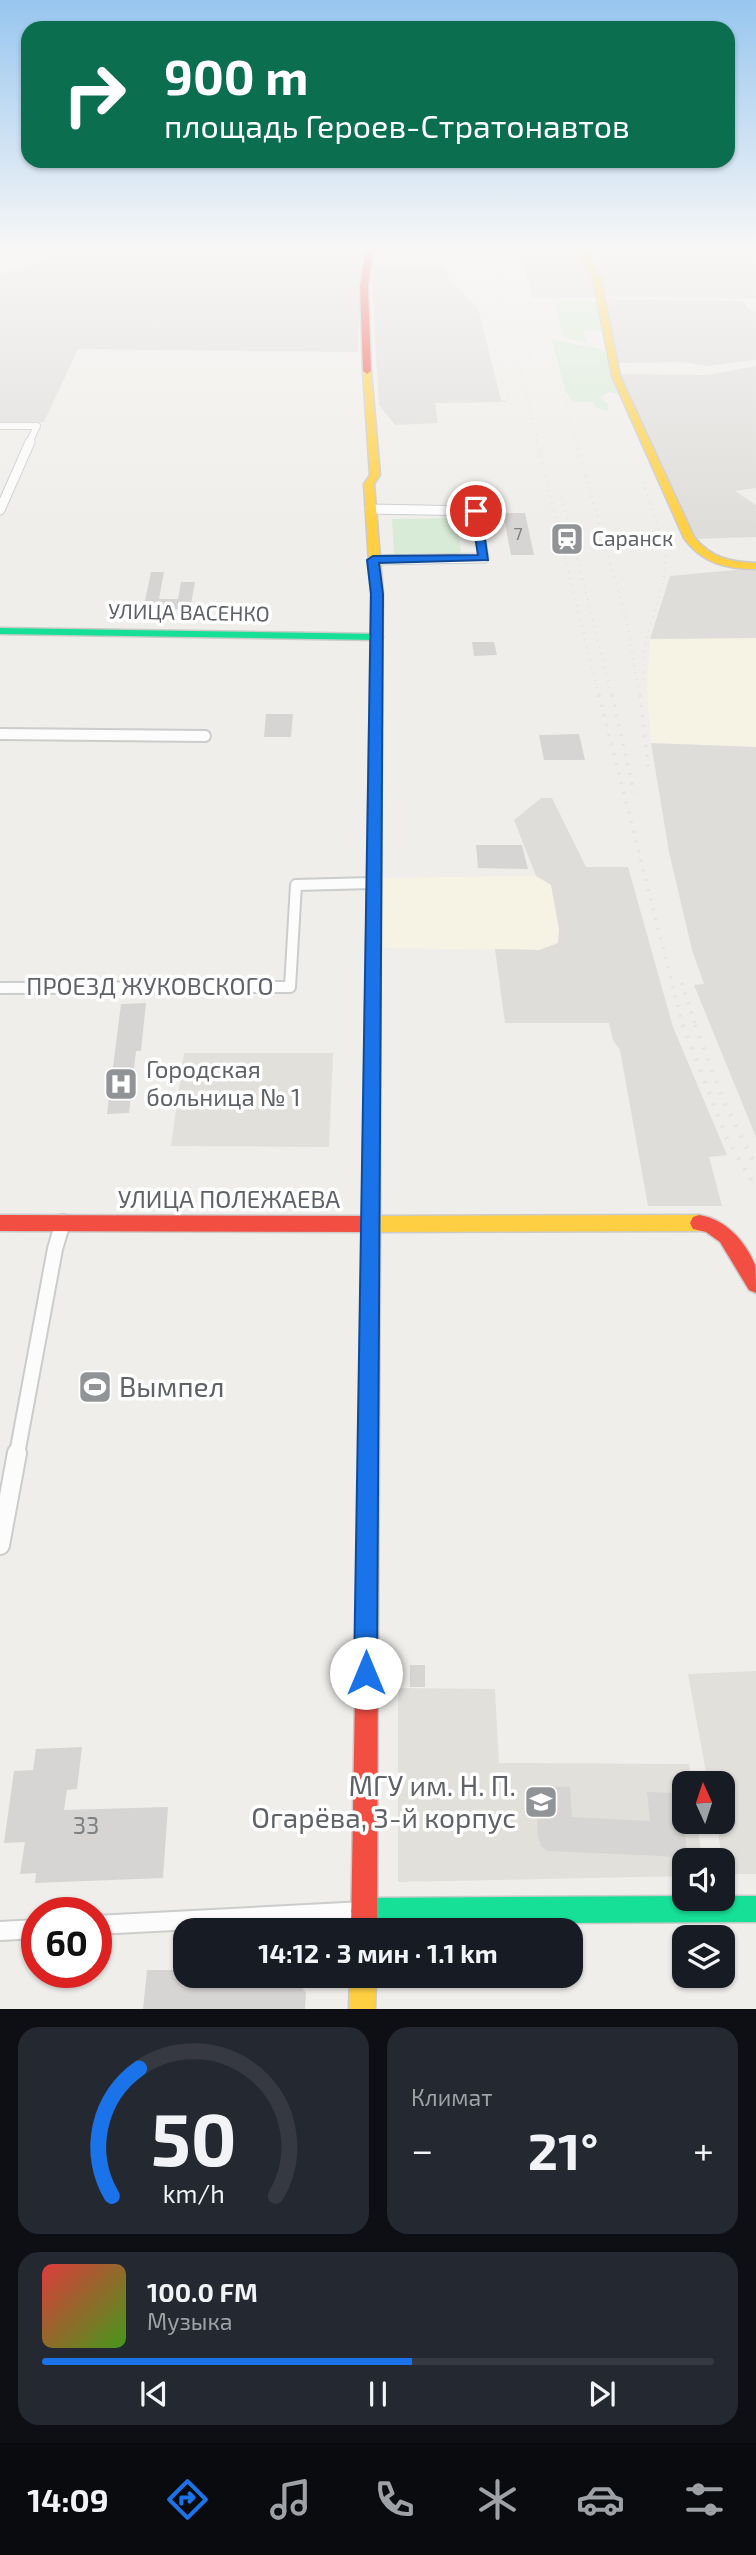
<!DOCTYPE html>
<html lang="ru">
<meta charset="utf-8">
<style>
:root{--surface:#171b24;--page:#242831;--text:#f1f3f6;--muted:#9ea1a6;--line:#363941;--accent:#1a73e8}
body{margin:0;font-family:"Exo 2",sans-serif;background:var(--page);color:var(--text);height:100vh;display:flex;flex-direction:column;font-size:26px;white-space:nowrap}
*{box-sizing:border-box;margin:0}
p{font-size:23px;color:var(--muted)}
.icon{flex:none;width:38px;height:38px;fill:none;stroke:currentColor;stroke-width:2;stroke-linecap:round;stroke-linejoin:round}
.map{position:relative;height:2009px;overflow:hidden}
.sheet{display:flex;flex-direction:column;gap:18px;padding:18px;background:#0d0f14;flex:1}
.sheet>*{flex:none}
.top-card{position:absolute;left:21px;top:21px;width:714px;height:147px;border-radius:21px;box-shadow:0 2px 5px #0004;background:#0b6e4f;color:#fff;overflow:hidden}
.needle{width:46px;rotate:357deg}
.fabs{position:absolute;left:672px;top:1771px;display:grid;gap:14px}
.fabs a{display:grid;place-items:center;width:63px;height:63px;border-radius:14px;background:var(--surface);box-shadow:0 2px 5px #0004;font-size:35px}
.speed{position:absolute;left:21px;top:1897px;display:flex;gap:14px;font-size:35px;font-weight:700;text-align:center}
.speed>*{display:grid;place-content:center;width:91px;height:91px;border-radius:50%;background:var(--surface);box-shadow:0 2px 5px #0004;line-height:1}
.speed .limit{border:10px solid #d22;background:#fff;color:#111}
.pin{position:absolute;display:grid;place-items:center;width:60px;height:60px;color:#fff;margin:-30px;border:4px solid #fff;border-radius:50%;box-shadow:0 2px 7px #0007}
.me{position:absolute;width:77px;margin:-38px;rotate:0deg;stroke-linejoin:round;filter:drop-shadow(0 0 5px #0008)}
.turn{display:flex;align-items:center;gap:24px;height:147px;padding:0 28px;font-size:32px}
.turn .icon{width:91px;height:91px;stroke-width:2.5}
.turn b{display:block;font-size:49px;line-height:60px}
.big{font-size:52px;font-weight:700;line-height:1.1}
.sheet .tile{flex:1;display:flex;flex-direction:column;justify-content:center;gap:10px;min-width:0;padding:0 24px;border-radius:21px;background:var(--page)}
.sheet .dial{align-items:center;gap:0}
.dial svg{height:182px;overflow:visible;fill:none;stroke:var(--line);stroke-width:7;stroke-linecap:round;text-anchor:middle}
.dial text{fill:var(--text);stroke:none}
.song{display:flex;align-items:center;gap:21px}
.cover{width:84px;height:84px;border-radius:10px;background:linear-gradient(135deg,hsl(0 70% 55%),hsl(100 70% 35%))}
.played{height:7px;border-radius:4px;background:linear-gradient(90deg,var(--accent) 55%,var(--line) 55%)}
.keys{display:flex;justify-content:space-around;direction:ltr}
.heat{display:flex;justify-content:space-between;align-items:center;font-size:38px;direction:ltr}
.sheet .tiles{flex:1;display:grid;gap:18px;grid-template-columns:1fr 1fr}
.tile:last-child{grid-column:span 2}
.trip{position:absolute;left:173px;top:1918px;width:410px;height:70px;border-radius:21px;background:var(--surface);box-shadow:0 2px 5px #0004;font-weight:700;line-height:70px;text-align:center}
.tab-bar{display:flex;height:112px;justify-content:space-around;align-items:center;background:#090b0e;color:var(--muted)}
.tab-bar .icon{width:49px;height:49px}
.tab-bar .selected{color:var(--accent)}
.tab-bar b{font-size:32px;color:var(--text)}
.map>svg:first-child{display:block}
.commercial{fill:#f7f3e4}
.industrial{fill:#dfddda}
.education{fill:#e2e0da}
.green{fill:#d8ebd6}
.building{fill:#d6d5d3}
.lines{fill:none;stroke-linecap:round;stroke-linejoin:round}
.street-far4-casing{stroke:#cbcccc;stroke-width:8}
.street-far3-casing{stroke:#cbcccc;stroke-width:11}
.street-far2-casing{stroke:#cbcccc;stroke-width:14}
.street-far1-casing{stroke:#cbcccc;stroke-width:18}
.street-casing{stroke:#cbcccc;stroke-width:22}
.fast-casing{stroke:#cacacb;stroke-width:3}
.slow-casing{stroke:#cacacb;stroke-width:3}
.jam-casing{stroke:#cacacb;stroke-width:3}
.street-far4{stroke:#fdfcfc;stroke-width:6}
.street-far3{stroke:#fdfcfc;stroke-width:9}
.street-far2{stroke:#fdfcfc;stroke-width:10}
.street-far1{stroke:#fdfcfc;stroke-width:14}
.street{stroke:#fdfcfc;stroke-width:18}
.fast{fill:#16e098;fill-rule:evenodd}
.slow{fill:#ffcf43;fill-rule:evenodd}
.jam{fill:#f24e42;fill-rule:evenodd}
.rail-far3{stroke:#e4e4e4;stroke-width:2;stroke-dasharray:1 4.5;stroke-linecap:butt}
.rail-far2{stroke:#e4e4e4;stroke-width:2.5;stroke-dasharray:1 6;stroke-linecap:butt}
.rail-far1{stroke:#e4e4e4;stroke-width:3.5;stroke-dasharray:2 8;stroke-linecap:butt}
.rail{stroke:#e4e4e4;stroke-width:4.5;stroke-dasharray:2 10;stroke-linecap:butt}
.route{fill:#1a73e8;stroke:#114b97;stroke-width:2}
.labels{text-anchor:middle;stroke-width:7;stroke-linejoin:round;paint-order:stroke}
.far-number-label{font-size:18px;fill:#7e8184}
.far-poi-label{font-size:21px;fill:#5f6368;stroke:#fff;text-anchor:start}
.far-street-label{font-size:21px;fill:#5f6368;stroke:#fff}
.street-label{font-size:24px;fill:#5f6368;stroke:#fff}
.poi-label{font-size:24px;fill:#5f6368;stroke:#fff;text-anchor:start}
.near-number-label{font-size:24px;fill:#7e8184}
.near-poi-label{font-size:28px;fill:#5f6368;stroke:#fff;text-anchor:start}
</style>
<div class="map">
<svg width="756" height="2009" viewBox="0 0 756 2009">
<rect width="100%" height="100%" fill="#efeeea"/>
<path class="commercial" d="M756 638V747L651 743 647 690 650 639Z
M536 876 551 884 559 929 558 943 539 950 382 948 383 878Z"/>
<path class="industrial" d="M84 247H367L362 251 360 274 358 352 78 349 44 422H0V274Z
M517 247H578L600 297 533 298Z
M584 247H756V299L607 296 595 263Z
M371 265H445L450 281 478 308 501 400 508 402 435 403 438 423 395 425 379 405Z
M607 299 744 301 747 308 756 312V360L707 366 682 362 617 363Z
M756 366V488L735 491 756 505V537L694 539 619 374 708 375Z
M756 568V638L650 639 670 576Z
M651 743 756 747V1137L694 985 704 984 692 950 669 852Z
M541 798H552L586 867H628L673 1027 727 1155 709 1157 722 1206H648L620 1050 613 1040 609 1023H505L495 949 539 950 558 943 559 929 551 885 536 876 514 820Z"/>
<path class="education" d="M184 1053H333L329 1147 171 1146Z
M756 1671V1874H725L716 1822H723V1783H708L688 1674Z
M398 1688 495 1689 499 1763 689 1764 692 1783H684V1822H697L702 1860H684V1876L398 1882Z"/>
<path class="green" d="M563 300H587L601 303 605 331 583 330 587 343C554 338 565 331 555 304Z
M552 340 597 348 607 354 619 394 608 392 600 398 608 404V411L595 407 593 402H573L565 391Z
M457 518 461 553 394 554 392 519Z"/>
<path class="building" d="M503 513H525L534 555H511Z
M151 572H164L159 599H178L181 582H195L190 609 143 610Z
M472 642H494L497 655 474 656Z
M266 714H293L291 737H264Z
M579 734 585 760H544L539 735Z
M476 845H522L528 869 478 868Z
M146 1003 141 1051H136L129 1113 107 1114 121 1004Z
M410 1665H425V1687H410Z
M82 1747 77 1789 67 1790 64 1810 168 1807 163 1878 35 1883 36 1873 20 1874 25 1842 4 1843 14 1771 33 1770 36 1749Z
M535 1786 570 1787 572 1817 650 1821 647 1792 681 1793 687 1854 683 1857 547 1851 541 1846 538 1836Z
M147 1970H186V1976H293L306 1993 305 2009H143Z"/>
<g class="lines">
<defs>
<path id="street-far4" d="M0 426H37L29 443"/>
<path id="street-far3" d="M370 509 476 511 484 558 373 560
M0 510 30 442"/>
<path id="street-far2" d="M0 734 205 736
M0 988 290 987 296 885 372 883"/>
<path id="street-far1" d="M17 1454 55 1249 63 1222"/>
<path id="street" d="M0 1545 17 1453
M96 1925 364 1911
M0 1931 37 1929"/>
<path id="fast" d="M0 628 377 634 383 637 377 640 0 634Z
M684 1896V1899H723V1896H756V1922L364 1924 355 1920 351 1911 355 1902 364 1898Z"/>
<path id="slow" d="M577 247H585L601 279 620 376 694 537C711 558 730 562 756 563V569C726 569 702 563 684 538L612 376 593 279Z
M367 368 371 371 380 475 374 484 383 594 382 687 376 691 370 687 371 594 364 484 370 475 363 371Z
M372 1094 378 1096 380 1101V1216L699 1215 705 1217 708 1223 705 1229 699 1231 380 1232 378 1637 375 1645 367 1648 359 1645 356 1637 362 1230 359 1224 362 1218 364 1101 366 1096Z
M350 1976H376L375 2009H349Z"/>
<path id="jam" d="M366 247H374L368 286 371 371 367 374 363 371 360 286Z
M376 683 382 687 380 1101 378 1106 372 1108 366 1106 364 1101 370 687Z
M0 1215 368 1216 374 1218 377 1224 374 1230 368 1232 0 1231Z
M699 1215C725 1219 745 1240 755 1265 756 1273 756 1284 756 1293L749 1290 720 1242 706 1232 693 1229 690 1223 693 1217Z
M367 1626 375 1629 378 1637 377 1930H351L356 1637 359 1629Z"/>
</defs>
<use href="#street-far4" class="street-far4-casing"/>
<use href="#street-far3" class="street-far3-casing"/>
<use href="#street-far2" class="street-far2-casing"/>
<use href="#street-far1" class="street-far1-casing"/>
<use href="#street" class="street-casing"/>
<use href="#fast" class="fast-casing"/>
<use href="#slow" class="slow-casing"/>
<use href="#jam" class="jam-casing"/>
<use href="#street-far4" class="street-far4"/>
<use href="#street-far3" class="street-far3"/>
<use href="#street-far2" class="street-far2"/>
<use href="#street-far1" class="street-far1"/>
<use href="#street" class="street"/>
<use href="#fast" class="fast"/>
<use href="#slow" class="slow"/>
<use href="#jam" class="jam"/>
<path class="rail-far3" d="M449 247C452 286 466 280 481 309 496 338 497 374 511 404
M490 247 538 443
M518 260 538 330
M0 270 73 247
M300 278 305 247
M513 312 531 361
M541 316 577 443
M154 333 176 247"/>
<path class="rail-far2" d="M537 442 599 697
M576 442 626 618 640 697
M643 482 666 551 664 578 645 645 643 681
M562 497 612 697"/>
<path class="rail-far1" d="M599 695 683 1027
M612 695 634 793
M640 695 649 774
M682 983 696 1027"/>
<path class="rail" d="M683 1025 727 1139 756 1188
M695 1025 723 1100 756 1167"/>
</g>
<linearGradient id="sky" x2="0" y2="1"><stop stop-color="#97c6ef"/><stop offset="0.47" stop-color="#f8f7f6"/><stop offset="1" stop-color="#f8f7f6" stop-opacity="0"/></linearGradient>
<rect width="756" height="528" fill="url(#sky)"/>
<path class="route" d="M476 508 481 511 488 560 379 563 383 594 377 1673 374 1681 366 1685 357 1681 354 1673 371 594 367 560 373 556 478 555 471 511Z"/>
<defs>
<symbol id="station-square" viewBox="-11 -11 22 22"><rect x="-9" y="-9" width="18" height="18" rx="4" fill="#919496" stroke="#fff"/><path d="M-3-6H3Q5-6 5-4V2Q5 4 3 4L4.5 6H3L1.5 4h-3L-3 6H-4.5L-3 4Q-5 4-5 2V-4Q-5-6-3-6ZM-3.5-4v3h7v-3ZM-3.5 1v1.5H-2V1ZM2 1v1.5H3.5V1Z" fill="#fff"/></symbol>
<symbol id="hospital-square" viewBox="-11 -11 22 22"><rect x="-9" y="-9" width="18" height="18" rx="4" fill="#919496" stroke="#fff"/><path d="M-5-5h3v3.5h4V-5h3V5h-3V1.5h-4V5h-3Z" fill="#fff"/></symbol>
<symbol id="stadium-square" viewBox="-11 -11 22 22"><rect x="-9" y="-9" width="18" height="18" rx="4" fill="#919496" stroke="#fff"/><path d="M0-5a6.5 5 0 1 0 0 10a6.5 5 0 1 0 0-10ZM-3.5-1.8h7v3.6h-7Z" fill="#fff"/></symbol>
<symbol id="university-square" viewBox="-11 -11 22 22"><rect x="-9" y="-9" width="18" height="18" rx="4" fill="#919496" stroke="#fff"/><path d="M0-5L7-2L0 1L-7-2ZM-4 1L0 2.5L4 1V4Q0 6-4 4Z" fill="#fff"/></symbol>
</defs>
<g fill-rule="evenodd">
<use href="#station-square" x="548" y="520" width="38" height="38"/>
<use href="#hospital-square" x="102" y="1065" width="38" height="38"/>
<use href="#stadium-square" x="76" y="1368" width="38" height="38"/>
<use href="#university-square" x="522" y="1783" width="38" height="38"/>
</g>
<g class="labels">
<g class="far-number-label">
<text x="518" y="540">7</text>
</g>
<g class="far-poi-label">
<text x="592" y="546">Саранск</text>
</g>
<g class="far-street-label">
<text transform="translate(189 613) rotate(1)" y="7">УЛИЦА ВАСЕНКО</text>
</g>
<g class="street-label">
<text x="150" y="995">ПРОЕЗД ЖУКОВСКОГО</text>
<text x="229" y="1208">УЛИЦА ПОЛЕЖАЕВА</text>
</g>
<g class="poi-label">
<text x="146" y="1078">Городская<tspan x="146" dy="28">больница № 1</tspan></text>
</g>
<g class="near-number-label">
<text x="86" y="1834">33</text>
</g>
<g class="near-poi-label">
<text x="119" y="1397">Вымпел</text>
<text x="516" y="1796" text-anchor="end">МГУ им. Н. П.<tspan x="516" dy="32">Огарёва, 3-й корпус</tspan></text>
</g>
</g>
</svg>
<div class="fabs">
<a><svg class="needle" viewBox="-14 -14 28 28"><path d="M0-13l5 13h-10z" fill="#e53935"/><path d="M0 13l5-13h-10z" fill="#9ea1a6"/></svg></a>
<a><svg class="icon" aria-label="sound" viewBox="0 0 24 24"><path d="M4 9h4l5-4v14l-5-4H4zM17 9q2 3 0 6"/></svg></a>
<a><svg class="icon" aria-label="layers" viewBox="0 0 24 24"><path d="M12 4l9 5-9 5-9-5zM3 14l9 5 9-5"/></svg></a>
</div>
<div class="speed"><div class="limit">60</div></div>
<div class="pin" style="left:476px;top:511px;background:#d93025"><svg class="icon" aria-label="arrive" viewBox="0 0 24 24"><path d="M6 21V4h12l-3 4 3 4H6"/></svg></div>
<svg class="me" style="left:366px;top:1673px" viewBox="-20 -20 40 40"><circle r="19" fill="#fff"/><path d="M0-13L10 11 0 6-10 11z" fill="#1a73e8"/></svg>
<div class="trip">14:12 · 3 мин · 1.1 km</div>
<div class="top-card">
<div class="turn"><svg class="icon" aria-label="right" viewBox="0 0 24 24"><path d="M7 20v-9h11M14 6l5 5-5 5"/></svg><div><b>900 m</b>площадь Героев-Стратонавтов</div></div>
</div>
</div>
<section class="sheet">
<div class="tiles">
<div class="tile dial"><svg viewBox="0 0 100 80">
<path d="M14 69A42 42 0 1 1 86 69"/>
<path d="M14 69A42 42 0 0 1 26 13" stroke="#1a73e8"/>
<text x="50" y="56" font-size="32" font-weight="700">50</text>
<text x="50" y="72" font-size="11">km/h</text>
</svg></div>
<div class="tile"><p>Климат</p>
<div class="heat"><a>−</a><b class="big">21°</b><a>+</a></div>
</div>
<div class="tile">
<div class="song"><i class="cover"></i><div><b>100.0 FM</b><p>Музыка</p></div></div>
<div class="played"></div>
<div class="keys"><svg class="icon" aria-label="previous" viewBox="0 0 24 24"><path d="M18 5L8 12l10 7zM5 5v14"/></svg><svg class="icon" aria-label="pause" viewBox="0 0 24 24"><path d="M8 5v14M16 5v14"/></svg><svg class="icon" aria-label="next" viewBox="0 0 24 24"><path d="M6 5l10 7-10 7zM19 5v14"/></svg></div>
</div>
</div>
</section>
<nav class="tab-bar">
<b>14:09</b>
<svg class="icon selected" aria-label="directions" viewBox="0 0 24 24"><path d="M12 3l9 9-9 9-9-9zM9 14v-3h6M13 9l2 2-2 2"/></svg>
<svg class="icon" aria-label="music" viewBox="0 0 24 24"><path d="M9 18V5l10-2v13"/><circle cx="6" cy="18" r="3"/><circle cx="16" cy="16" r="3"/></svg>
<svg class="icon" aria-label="phone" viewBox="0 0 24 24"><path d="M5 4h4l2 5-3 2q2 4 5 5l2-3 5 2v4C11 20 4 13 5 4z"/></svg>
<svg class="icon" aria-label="climate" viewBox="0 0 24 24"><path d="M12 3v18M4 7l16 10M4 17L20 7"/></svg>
<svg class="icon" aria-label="car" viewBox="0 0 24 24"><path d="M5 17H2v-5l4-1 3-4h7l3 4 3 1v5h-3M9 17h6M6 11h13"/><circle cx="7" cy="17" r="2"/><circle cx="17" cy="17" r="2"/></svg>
<svg class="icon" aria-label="filters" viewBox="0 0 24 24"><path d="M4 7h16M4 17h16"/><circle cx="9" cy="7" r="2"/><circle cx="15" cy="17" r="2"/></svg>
</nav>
